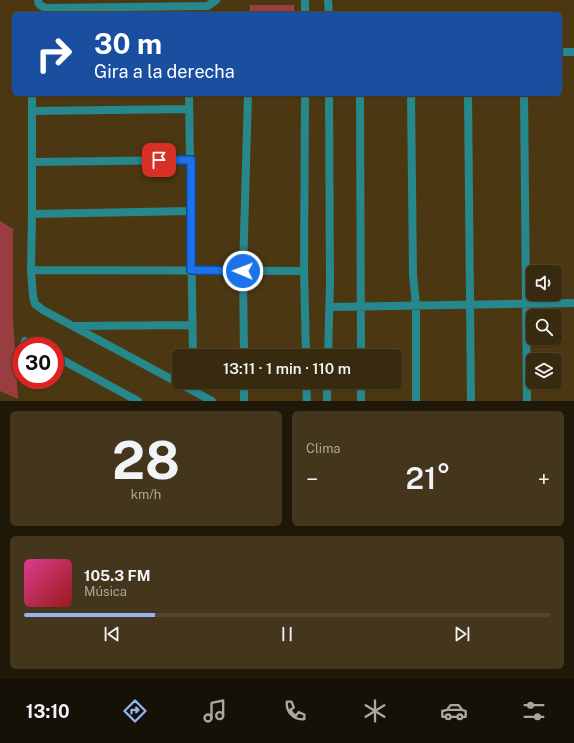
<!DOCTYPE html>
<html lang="es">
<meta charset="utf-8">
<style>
:root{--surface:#382a0e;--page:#43361c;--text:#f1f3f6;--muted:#aba79e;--line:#52462e;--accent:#95b2f1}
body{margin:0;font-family:"Public Sans",sans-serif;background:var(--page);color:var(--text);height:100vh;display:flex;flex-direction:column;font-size:15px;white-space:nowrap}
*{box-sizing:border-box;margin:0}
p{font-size:13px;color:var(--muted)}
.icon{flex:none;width:22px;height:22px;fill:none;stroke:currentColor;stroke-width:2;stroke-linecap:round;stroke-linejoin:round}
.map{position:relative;height:401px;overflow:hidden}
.sheet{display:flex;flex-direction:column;gap:10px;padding:10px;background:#1f1708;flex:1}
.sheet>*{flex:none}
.guide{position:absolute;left:12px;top:12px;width:550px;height:84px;border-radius:6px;box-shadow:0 1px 3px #0004,0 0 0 1px var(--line);background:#1a4fa0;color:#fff;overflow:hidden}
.tools{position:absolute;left:526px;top:265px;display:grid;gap:8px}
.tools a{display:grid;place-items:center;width:36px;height:36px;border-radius:6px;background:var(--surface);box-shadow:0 1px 3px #0004,0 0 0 1px var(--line);font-size:20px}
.speed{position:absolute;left:12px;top:337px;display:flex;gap:8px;font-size:20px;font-weight:700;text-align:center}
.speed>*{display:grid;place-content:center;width:52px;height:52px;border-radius:50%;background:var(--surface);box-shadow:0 1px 3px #0004,0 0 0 1px var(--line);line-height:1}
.speed .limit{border:6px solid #d22;background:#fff;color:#111}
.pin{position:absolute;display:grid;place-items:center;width:34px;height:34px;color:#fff;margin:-17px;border-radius:8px;box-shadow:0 2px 6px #0006}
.me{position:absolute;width:44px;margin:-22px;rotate:271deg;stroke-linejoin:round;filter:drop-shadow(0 0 3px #0008)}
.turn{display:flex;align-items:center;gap:14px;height:84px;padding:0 16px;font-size:18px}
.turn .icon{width:52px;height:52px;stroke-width:2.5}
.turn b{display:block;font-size:28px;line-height:34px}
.big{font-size:30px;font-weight:600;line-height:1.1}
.sheet .tile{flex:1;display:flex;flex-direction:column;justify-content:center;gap:6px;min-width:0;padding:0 14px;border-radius:6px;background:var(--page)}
.sheet .dial{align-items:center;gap:0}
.dial b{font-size:52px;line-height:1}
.song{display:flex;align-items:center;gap:12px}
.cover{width:48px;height:48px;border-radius:6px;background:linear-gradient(135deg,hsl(330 70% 55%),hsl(0 70% 35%))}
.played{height:4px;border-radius:2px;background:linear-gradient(90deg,var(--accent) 25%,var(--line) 25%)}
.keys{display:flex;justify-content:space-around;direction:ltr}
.heat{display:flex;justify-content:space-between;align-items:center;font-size:22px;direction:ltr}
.sheet .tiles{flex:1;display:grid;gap:10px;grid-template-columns:1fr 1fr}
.tile:last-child{grid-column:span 2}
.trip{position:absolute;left:172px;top:349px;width:230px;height:40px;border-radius:6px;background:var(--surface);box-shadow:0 1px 3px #0004,0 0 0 1px var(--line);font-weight:600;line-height:40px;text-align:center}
.tabs{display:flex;height:64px;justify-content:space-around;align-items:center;background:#161106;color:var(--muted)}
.tabs .icon{width:28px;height:28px}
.tabs .current{color:var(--accent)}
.tabs b{font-size:18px;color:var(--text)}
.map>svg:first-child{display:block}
.green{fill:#993d41}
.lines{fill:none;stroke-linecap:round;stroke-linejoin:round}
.minor{stroke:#26878d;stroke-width:8}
.route-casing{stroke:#114b97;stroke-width:10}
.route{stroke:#1a73e8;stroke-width:7}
</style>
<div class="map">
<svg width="574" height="401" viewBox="0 0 574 401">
<rect width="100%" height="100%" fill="#4b3813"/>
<path class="green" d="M250 5H294V14H250Z
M0 221 13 229V318L18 399 0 391Z"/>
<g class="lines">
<path class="minor" d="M38 0C38 5 41 6 46 8L208 6 216 0
M305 0V14
M328 0 329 14
M560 52H574
M32 94V214L31 270 33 296 35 304 43 310 212 401
M189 94 193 356
M305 94 304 271 306 356
M360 94 361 356
M411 94 413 275 416 305V401
M468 94 471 401
M524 94 527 401
M32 111 189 109
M32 162 191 160
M32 214 191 211
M31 270 304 271
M330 307 574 303
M73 326 192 325
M25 341 35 346
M55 356 138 401
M244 356 243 271 248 94
M328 356 330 283 329 94
M244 382V401
M306 382 307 401
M327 401V382
M361 401V382"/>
</g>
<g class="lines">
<defs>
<path id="route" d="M159 160H191V270L243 271"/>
</defs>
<use href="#route" class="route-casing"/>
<use href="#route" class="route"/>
</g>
</svg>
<div class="tools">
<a><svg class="icon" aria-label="sound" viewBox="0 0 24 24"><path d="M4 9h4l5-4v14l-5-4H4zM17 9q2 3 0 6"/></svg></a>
<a><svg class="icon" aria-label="search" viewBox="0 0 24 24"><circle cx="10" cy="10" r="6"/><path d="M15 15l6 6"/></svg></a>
<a><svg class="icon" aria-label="layers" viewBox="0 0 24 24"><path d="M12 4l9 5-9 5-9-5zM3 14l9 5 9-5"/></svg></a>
</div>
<div class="speed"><div class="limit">30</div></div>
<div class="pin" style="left:159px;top:160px;background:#d93025"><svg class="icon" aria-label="arrive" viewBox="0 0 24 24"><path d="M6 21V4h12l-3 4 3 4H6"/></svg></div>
<svg class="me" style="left:243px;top:271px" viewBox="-20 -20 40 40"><circle r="17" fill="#1a73e8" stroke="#fff" stroke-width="3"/><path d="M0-11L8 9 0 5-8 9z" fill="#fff"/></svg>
<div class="trip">13:11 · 1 min · 110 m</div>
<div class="guide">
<div class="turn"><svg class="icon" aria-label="right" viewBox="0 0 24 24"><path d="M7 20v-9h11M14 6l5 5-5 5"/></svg><div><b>30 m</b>Gira a la derecha</div></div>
</div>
</div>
<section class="sheet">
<div class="tiles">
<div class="tile dial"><b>28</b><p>km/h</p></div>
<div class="tile"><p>Clima</p>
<div class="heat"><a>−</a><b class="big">21°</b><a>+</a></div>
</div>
<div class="tile">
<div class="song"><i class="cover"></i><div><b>105.3 FM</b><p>Música</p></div></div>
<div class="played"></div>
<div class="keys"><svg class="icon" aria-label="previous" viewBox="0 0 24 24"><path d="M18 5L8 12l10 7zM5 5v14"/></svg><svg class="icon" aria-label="pause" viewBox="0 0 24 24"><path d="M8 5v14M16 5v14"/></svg><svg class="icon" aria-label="next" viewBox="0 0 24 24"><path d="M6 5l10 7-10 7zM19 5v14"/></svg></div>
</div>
</div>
</section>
<nav class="tabs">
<b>13:10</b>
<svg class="icon current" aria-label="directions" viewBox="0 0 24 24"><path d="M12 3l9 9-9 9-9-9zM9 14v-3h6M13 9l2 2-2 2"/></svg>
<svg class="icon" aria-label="music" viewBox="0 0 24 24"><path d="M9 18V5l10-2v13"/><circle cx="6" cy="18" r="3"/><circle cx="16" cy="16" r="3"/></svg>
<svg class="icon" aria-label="phone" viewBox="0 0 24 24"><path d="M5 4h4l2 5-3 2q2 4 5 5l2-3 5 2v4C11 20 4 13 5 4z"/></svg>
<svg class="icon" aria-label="climate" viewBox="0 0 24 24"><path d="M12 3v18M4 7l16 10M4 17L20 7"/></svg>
<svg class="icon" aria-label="car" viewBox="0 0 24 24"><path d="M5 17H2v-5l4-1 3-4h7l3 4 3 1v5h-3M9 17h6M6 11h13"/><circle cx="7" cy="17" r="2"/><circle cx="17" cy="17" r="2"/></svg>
<svg class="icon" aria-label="filters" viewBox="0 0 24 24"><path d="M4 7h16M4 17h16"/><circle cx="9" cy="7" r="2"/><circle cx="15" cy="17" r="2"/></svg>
</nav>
